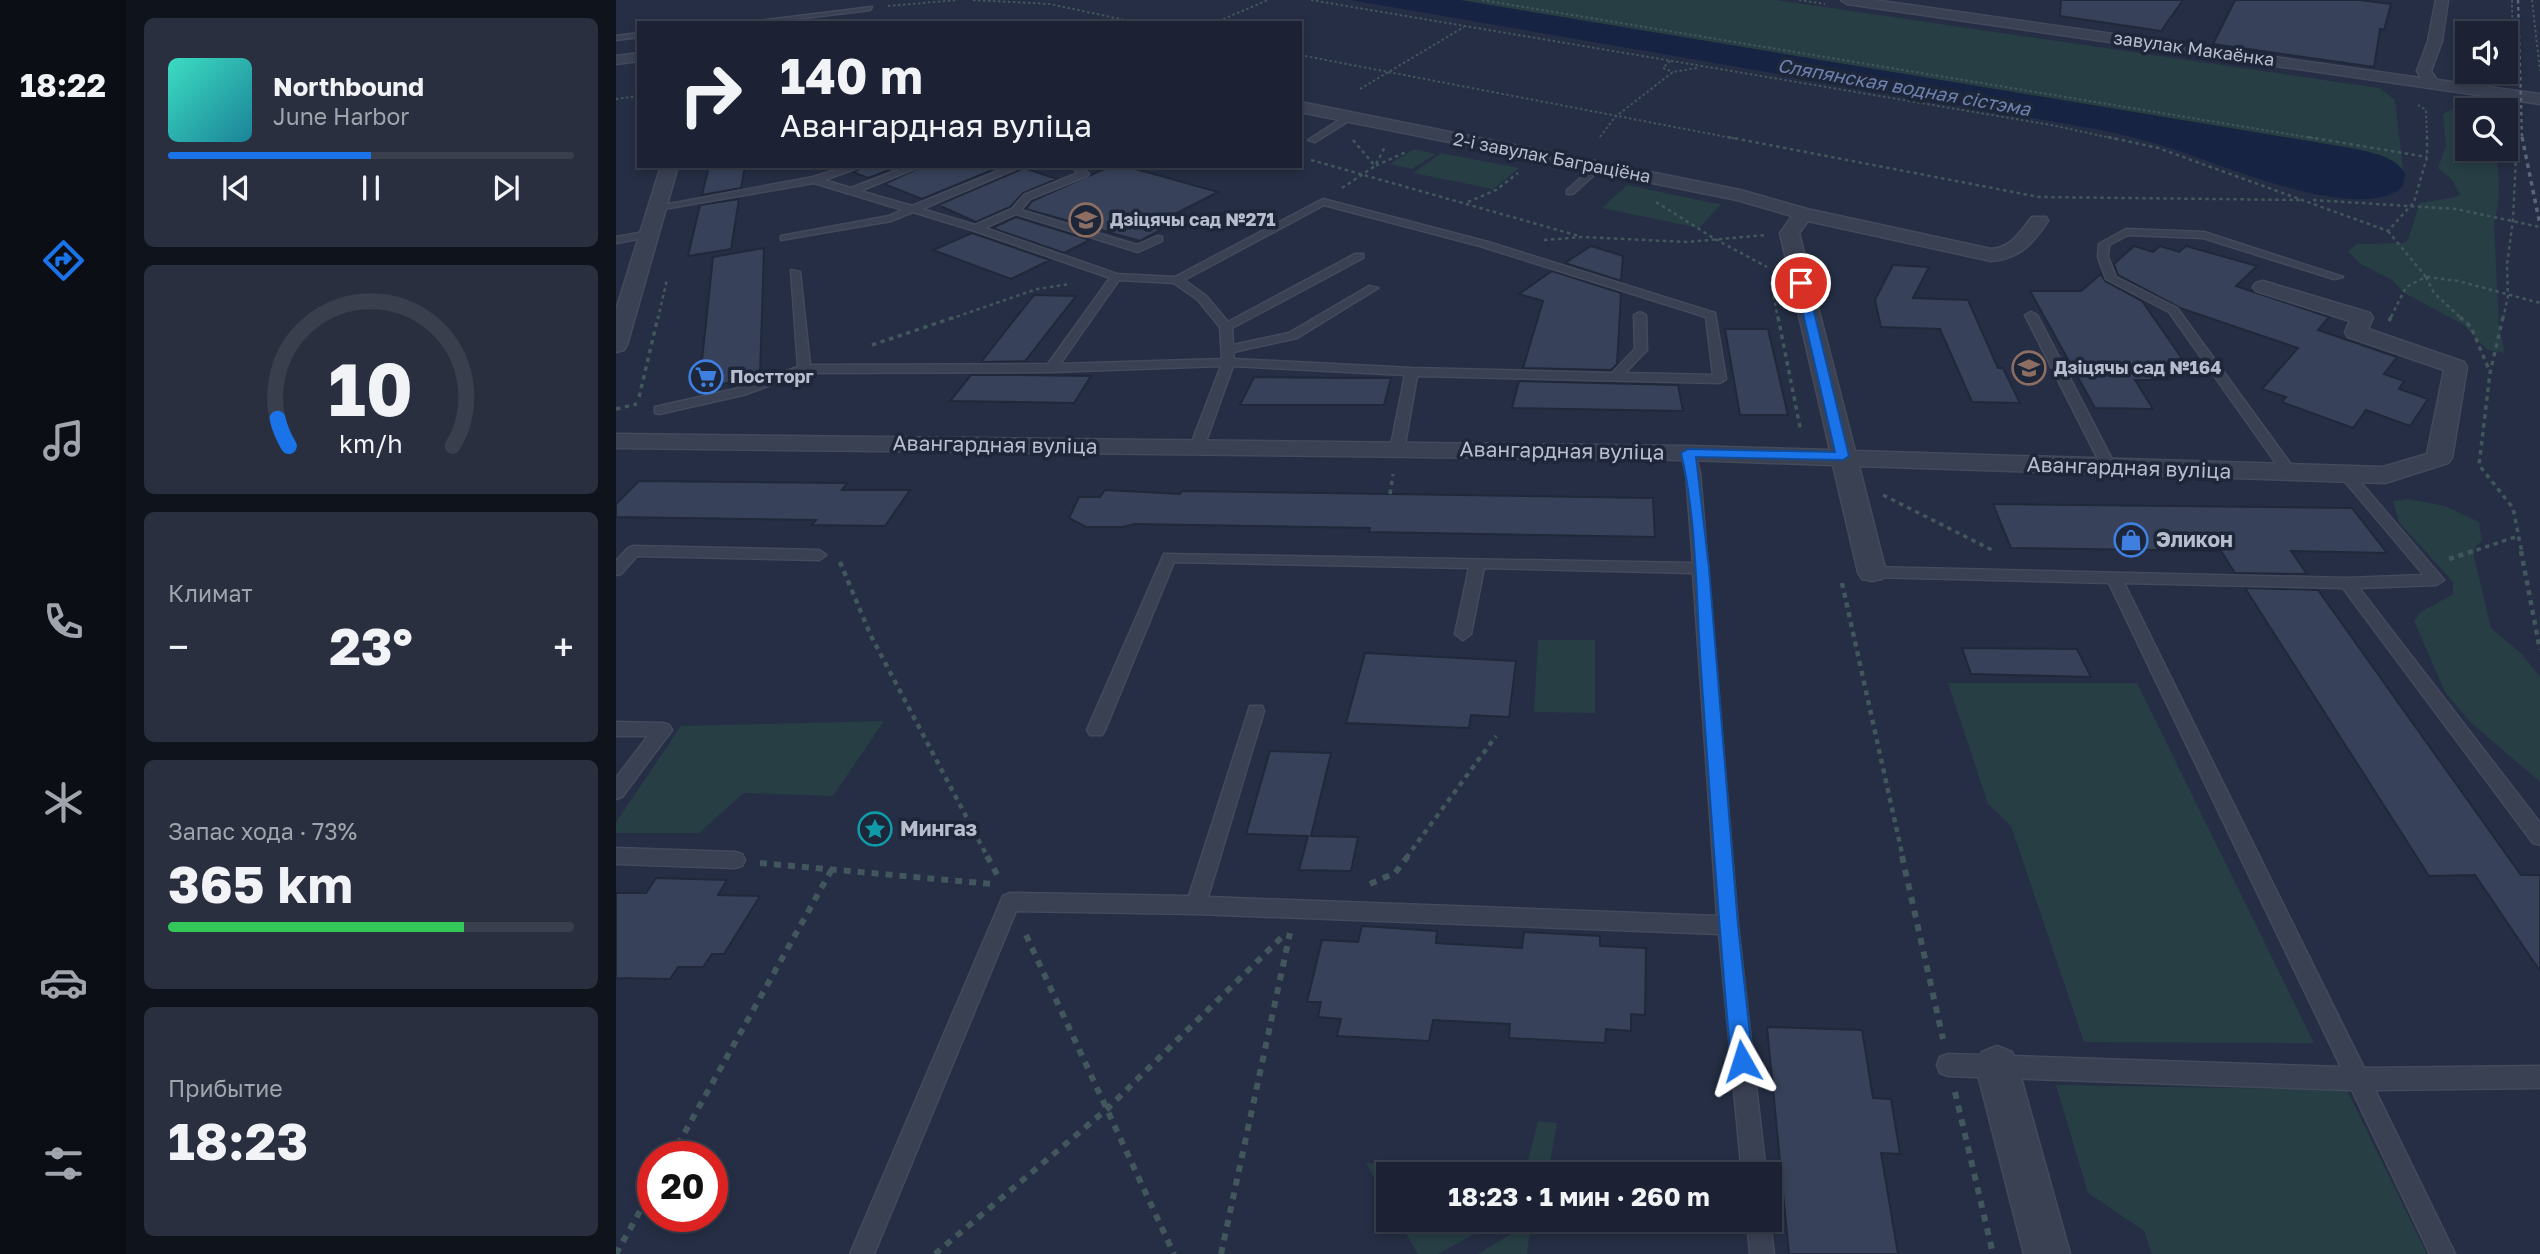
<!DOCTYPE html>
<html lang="ru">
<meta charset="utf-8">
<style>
:root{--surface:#1c2233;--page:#292f3f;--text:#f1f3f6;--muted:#a0a4ac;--line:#3a3f4e;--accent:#1a73e8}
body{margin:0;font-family:"Golos Text",sans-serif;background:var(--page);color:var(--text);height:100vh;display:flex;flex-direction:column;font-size:26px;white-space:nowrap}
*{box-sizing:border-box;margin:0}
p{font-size:23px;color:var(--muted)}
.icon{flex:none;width:38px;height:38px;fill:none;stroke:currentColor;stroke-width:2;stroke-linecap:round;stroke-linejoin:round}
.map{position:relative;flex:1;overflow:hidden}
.drawer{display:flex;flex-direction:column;gap:18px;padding:18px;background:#0f131c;width:490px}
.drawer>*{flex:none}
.top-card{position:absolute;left:21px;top:21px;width:665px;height:147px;border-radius:0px;box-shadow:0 4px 10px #0003,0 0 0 2px var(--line);background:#1c2233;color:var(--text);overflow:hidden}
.fabs{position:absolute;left:1839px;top:21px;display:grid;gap:14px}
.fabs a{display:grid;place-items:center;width:63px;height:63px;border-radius:0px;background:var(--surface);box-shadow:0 4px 10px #0003,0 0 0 2px var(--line);font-size:35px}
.speed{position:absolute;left:21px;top:1141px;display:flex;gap:14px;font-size:35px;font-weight:700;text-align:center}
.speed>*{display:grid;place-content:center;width:91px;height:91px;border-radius:50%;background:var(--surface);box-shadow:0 4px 10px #0003,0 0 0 2px var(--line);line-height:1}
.speed .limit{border:10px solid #d22;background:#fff;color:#111}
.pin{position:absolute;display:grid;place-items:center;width:60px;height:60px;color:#fff;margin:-30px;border:4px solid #fff;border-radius:50%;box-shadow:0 2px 7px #0007}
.me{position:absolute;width:77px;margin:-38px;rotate:354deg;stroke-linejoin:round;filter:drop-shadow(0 0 5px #0008)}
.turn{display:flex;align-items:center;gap:24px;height:147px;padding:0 28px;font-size:32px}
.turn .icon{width:91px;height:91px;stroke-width:2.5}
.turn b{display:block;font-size:49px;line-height:60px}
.big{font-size:52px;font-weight:700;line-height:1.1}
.drawer .card{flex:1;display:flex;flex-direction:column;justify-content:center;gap:10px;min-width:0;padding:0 24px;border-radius:10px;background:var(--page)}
.drawer .dial{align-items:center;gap:0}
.dial svg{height:182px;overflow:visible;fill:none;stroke:var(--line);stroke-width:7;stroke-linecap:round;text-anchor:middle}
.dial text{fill:var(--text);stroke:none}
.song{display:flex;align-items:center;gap:21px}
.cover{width:84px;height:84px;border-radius:10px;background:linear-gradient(135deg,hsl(170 70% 55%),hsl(190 70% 35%))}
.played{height:7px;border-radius:4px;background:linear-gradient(90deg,var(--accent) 50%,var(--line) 50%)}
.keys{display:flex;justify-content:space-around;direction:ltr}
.heat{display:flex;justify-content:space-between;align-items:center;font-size:38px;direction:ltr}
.charge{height:10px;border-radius:5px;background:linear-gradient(90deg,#34c759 73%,var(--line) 0)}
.trip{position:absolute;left:760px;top:1162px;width:406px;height:70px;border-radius:0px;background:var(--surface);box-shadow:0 4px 10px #0003,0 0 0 2px var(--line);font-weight:700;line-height:70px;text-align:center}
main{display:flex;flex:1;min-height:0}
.menu{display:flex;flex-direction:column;width:126px;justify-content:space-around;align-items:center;background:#0b0e14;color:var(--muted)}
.menu .icon{width:49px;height:49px}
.menu .selected{color:var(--accent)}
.menu b{font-size:32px;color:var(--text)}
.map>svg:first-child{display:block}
.green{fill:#273e45}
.water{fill:#172343}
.building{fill:#37425a;stroke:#20283a;stroke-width:2}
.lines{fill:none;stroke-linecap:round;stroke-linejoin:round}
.service-casing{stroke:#434a5c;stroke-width:3}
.minor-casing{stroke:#434a5c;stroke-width:3}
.path-far4{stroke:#41575c;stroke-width:2;stroke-dasharray:2.5 2.5;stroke-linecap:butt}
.path-far3{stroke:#41575c;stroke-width:2.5;stroke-dasharray:3.5 3.5;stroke-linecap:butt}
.path-far2{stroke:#41575c;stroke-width:3.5;stroke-dasharray:4.5 4.5;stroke-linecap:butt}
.path-far1{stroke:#41575c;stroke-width:4.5;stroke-dasharray:5 5;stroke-linecap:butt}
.path{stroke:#41575c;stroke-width:6;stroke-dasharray:7 7;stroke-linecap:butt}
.service{fill:#3a4153;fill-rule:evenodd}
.minor{fill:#3a4153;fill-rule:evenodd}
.rail-far1{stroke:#5b647a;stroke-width:2.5;stroke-dasharray:3.5 3.5;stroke-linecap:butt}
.rail{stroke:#5b647a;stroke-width:3.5;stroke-dasharray:4.5 4.5;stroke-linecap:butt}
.route{fill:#1a73e8;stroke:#114b97;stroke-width:2}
.labels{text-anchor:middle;stroke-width:7;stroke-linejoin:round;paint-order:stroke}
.far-street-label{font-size:18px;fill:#b7bdcd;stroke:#1e2639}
.far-poi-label{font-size:18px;font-weight:bold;fill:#b7bdcd;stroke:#1e2639;text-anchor:start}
.far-water-label{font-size:19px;font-style:italic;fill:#6e81ae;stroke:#1e2639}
.street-label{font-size:21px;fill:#b7bdcd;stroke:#1e2639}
.poi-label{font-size:21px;font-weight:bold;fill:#b7bdcd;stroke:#1e2639;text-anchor:start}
</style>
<main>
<nav class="menu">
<b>18:22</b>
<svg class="icon selected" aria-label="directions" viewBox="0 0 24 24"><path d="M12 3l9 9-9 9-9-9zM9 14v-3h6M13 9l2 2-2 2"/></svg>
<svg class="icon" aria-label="music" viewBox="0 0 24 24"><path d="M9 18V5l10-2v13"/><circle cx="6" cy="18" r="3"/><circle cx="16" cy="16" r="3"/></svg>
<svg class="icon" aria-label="phone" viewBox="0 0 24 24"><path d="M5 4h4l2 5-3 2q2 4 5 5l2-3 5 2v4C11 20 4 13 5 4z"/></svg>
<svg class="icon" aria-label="climate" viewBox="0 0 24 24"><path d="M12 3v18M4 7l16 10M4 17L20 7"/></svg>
<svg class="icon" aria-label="car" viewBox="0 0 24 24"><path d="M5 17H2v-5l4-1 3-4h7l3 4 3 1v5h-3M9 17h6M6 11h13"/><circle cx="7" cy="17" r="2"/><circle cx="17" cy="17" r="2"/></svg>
<svg class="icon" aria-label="filters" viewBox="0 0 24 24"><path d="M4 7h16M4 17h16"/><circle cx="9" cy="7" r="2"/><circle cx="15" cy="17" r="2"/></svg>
</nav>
<section class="drawer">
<div class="card">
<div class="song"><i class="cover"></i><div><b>Northbound</b><p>June Harbor</p></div></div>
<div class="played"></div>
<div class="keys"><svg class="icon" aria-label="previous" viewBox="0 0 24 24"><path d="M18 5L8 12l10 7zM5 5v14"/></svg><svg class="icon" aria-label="pause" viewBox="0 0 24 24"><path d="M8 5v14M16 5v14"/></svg><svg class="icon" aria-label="next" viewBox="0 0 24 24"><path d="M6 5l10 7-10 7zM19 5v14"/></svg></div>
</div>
<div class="card dial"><svg viewBox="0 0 100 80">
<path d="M14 69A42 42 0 1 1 86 69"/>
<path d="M14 69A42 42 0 0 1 9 57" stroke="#1a73e8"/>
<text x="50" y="56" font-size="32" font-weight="700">10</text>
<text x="50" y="72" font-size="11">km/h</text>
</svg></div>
<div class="card"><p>Климат</p>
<div class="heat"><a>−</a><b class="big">23°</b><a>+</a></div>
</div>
<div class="card"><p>Запас хода · 73%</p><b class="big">365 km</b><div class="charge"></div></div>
<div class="card"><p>Прибытие</p><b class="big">18:23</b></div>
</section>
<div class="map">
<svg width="1924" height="1254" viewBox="0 0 1924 1254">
<rect width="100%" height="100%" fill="#252e44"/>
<path class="green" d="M844 0H1160L1763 88 1779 100 1787 170 1775 160 1740 149Z
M1873 106 1885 110H1852V149H1880C1882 173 1886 198 1878 222L1883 326 1889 353 1871 350 1848 325 1788 293 1776 280 1743 263 1732 251 1741 244 1787 243 1792 240 1804 203 1840 197 1844 194 1836 180 1822 168 1830 146 1827 114 1836 109Z
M798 149 820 154 796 169 774 164Z
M825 153 903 168 877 189 797 173Z
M1011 185 1097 203 1105 204 1083 228 986 208Z
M1792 499 1829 506 1863 522 1866 541 1859 547 1858 557 1875 628 1905 653 1924 677V782L1854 722 1829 692 1798 621 1805 612 1837 594V582L1783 522 1777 501Z
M922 640H979V713L918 712Z
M1332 683H1521L1698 1043 1468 1042 1395 826 1372 804Z
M268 721 217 796 128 793 83 833H0V822L65 726Z
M1440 1085 1731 1090 1811 1254H1536L1528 1231 1472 1193Z
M922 1121 941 1123 932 1174H772V1202L750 1163 910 1168Z
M782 1220H884L822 1254H802Z
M915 1222 911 1254H862Z"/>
<path class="water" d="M735 0H844L1740 149C1758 153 1781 157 1789 174L1787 186C1747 226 1604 164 1557 149 1533 141 1509 135 1485 130Z"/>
<path class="building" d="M1445 0H1567L1545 31 1444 16Z
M1619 0H1744L1775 4 1768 30 1764 29 1758 67 1597 44Z
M93 166H129L125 188 86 195Z
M249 166H284L252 178 237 172Z
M307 166H386L306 199 268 184Z
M495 166H509L602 192 551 218 561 221 524 241 410 209 416 201Z
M408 168 441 179 407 193 394 207 360 222 322 205Z
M123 199 115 249 72 256 84 205Z
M400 217 474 240 448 253 376 228Z
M356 233 434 260 395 279 317 250Z
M975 246 1007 256 1005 281 949 263Z
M1518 246 1537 252 1544 246 1563 252 1570 246 1641 266 1620 286 1713 317 1702 330 1781 357 1768 374 1788 381 1783 389 1812 399 1794 426 1750 410 1737 428 1666 402 1670 397 1646 389 1682 348 1564 308 1502 275 1498 264Z
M148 248 144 376 83 389 97 257Z
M1277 265 1313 267 1297 298 1352 300 1382 368H1387L1404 403 1356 402 1324 329 1265 327 1259 300Z
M936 271 1005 293 1001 364 995 370 907 368 927 301 903 294Z
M1485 274 1489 281 1526 301 1574 370H1545L1552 380H1519L1537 409 1479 408 1414 291H1465Z
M418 295 460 296 409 361 365 362Z
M1109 329H1152L1172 415H1124Z
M355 375H399L475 376 458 403 334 401Z
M638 377 737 378H775L768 405H624Z
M903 381 1062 385 1067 411 896 408Z
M23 481 231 483 226 490H294L269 526 196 525 200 520 0 517V504Z
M489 490 564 494 566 491 1037 498 1039 537 753 532 754 528 518 524 507 527H470L453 518 463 497H484Z
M1377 504 1736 508 1771 553 1675 551 1691 574 1619 573 1605 551 1395 548Z
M1629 588 1702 590 1905 875H1924V971L1859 875 1813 876Z
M1346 648 1461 649 1475 677 1355 674Z
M749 653 900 661 893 717 855 715 853 728 730 723Z
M654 751 715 753 695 836 742 837 735 871 683 870 692 836 630 834Z
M40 878 111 880 102 895 144 896 108 954H96L87 967H62L54 979 0 978V893H30Z
M746 926 821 931 820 943 906 948 908 932 984 936V946L1030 948 1029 1015 1015 1014V1031L990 1029 989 1043 893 1038 894 1024 817 1020 813 1041 721 1036 725 1019 702 1017 705 1002H691L706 940 742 942Z
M1151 1027 1246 1030 1257 1098 1275 1099 1284 1154 1265 1153 1282 1254H1173Z"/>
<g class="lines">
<defs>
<path id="service" d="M256 7 254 10 148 23H126Z
M23 33V37L0 40V36Z
M733 114 736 115V119L699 142 692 140Z
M233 166H247L208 180 235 188 292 166H305L244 191 296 206 394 166H407L306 209 359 225 396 209 408 195 462 173 455 166H465L473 174 471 176 414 199 405 210 521 245 542 236 546 237V241L522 252 400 214 369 228 501 274 559 277 707 199 872 242 1099 313 1110 379 1104 383 801 376 788 450 781 454 774 450 789 375 617 366 588 447 581 451 574 447 605 366 435 372 189 373 127 395 43 414 39 413V407L119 389 182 367 175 270 184 272 194 365 432 364 494 278 356 230 297 212 275 221 165 240V236L273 216 287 210 198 183 42 210 37 207 197 177ZM708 205 864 246 1090 317 1097 375 1009 373 1031 350 1030 315 1024 312 1018 315 1019 349 996 373 796 368 618 359 617 352 681 338 762 288 753 286 673 333 617 345 616 328 747 258V254H739L612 322 590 296 568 280ZM503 280 558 283 582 300 604 327 606 359 444 364Z
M978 166 986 168 957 194H951V190Z
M1510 229 1588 232 1727 277 1718 279 1587 238 1512 235 1493 245 1492 257 1500 277 1561 308 1679 470 1681 473 1679 476H1669L1553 312 1490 279 1482 257 1483 244Z
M34 231 39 234 38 236 0 243V237Z
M1415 312 1421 315 1500 467 1498 470 1493 471 1486 467 1409 315Z
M1072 449 1079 453 1084 473 1122 925 1150 1174H1126L1103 934 580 914 400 911 258 1254H234L387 896 394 893 573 896 634 706H646L648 711 592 897 1101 916 1077 573 868 568 855 634 847 640 839 634 853 568 558 562 489 730 486 735H474L471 730 548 554 1077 563 1070 473 1065 453Z
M1730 470 1735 471 1828 580 1820 585 1743 588 1924 823V845L1917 843 1727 588 1508 583 1748 1068 1924 1066V1088L1759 1090 1839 1254H1814L1736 1090 1332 1076 1324 1073 1321 1065 1324 1057 1332 1054 1725 1067 1493 583 1256 577 1249 572 1256 567 1731 578 1808 575 1725 477 1723 474Z
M17 546 203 550 210 555 203 560 21 556 5 574 0 575V561L12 548Z
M0 722 47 723 53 725 56 730 6 797 0 799V778L32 736H0Z
M0 848 119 852 126 854 129 860 126 866 119 868 0 864Z
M1153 1215 1158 1254H1134L1131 1220H1153Z"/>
<path id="minor" d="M1225 0H1258L1805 78 1801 71 1812 41 1820 0H1832L1826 41 1815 71 1821 80 1924 94V104L1231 4Z
M23 53V61L0 64V56Z
M684 102 1124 190 1191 209 1375 249C1395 248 1404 232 1416 217H1430L1432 221C1417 243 1404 259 1375 261L1192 221 1183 233 1239 451 1767 467 1811 454 1828 370 1732 337 1729 332 1734 321 1640 291 1637 287 1640 283 1647 281 1754 313 1757 318 1752 329 1848 362 1851 367 1836 458 1832 463 1769 483 1243 466 1270 572 1266 579 1256 581 1246 579 1242 572 1217 465 1072 460 0 448V434L1072 446 1214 450 1164 233 1176 216 1121 200 684 112Z
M45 166H62L11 345 8 350 0 352V310Z
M1381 1046 1396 1052 1402 1067 1454 1254H1408L1360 1067 1366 1052Z"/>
</defs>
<use href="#service" class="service-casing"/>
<use href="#minor" class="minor-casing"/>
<path class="path-far4" d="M357 0 434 4 523 23
M695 0 1435 125 1500 139
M866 0 1702 139
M1183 0 1209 4
M1896 0 1897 73
M1916 0 1924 71
M272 6 342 0
M598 23 652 0
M684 55 1121 139
M1054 61 1047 68 1057 72
M744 89 848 27
M0 99 23 96
M1802 105 1810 110 1811 139
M984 137 999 117 1057 72 1081 68
M1901 139 1902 116"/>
<path class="path-far3" d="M1112 137 1423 197 1685 200
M1492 137 1542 148 1772 231 1798 202 1811 157V137
M1692 137 1811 157
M737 140 759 166 790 152
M695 160 963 236
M726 188 759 166 769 147
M1697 200 1840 209 1924 227
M852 202 880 190 902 173
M1040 202 1099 239 1151 267
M1772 231 1810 277 1790 287 1774 319
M928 240 967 237 1071 242 1150 235
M1810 277 1818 293 1846 319
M1811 277 1842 281 1924 303
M1155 282 1162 319
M42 319 51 279
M334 319 421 289 455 284
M1887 319 1892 296 1891 265 1897 219 1901 137"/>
<path class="path-far2" d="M1162 317 1185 432
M1844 317 1855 327 1874 372
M1887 317 1874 373 1863 465 1897 508 1906 553
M1773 321 1775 317
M256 345 339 317
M23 397 42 317
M0 409 21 404
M774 494 777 474
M1267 495 1378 551
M1852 553 1902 536"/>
<path class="path-far1" d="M1905 551 1924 650
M1833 559 1857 551
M224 562 255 636 372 858
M1226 583 1287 858
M790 858 880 736"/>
<path class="path" d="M371 856 384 880
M1286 856 1327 1039
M144 863 376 884
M754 884 779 873 792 856
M410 935 558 1254
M1339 1092 1377 1254
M55 1157 216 869
M0 1254 37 1188
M319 1254 491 1109 669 934
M605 1254 674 933"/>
<use href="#service" class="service"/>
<use href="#minor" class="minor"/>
<path class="rail-far1" d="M1902 0 1906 139"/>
<path class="rail" d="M1906 137 1924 225"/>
</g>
<path class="route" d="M1185 280 1191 283 1233 456 1227 460 1080 457 1093 568 1122 925 1137 1061 1134 1069 1126 1072 1118 1069 1115 1061C1103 931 1094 800 1085 669 1080 600 1081 520 1065 453L1072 449 1219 452 1180 283Z"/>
<defs>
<symbol id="school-ring" viewBox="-11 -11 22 22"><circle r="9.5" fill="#1e2639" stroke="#8d6e63" stroke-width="1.5"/><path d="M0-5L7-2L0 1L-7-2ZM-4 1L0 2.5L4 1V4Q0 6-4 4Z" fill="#8d6e63"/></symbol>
<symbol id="supermarket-ring" viewBox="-11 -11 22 22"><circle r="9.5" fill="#1e2639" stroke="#3f7fe0" stroke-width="1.5"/><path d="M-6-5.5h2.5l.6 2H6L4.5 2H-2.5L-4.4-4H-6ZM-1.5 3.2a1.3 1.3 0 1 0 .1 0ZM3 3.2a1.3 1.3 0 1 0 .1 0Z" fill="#3f7fe0"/></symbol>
<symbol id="shop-ring" viewBox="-11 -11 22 22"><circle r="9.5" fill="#1e2639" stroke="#3f7fe0" stroke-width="1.5"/><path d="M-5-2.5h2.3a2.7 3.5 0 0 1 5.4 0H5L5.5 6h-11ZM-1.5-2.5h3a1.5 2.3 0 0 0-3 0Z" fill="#3f7fe0"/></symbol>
<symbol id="sight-ring" viewBox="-11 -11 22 22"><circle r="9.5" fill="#1e2639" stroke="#0f9aa8" stroke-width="1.5"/><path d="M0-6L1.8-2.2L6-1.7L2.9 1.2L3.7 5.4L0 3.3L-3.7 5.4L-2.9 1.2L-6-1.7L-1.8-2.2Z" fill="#0f9aa8"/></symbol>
</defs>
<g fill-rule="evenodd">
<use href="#school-ring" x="451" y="201" width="38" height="38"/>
<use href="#school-ring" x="1394" y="349" width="38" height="38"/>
<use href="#supermarket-ring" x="71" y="358" width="38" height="38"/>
<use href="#shop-ring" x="1496" y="521" width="38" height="38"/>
<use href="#sight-ring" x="240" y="810" width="38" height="38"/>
</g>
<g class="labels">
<g class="far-street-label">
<text transform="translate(1578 49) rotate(8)" y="6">завулак Макаёнка</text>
<text transform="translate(936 158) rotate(11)" y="6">2-і завулак Баграціёна</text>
</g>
<g class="far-poi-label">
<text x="494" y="226">Дзіцячы сад №271</text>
<text x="1438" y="374">Дзіцячы сад №164</text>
<text x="114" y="383">Постторг</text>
</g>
<g class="far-water-label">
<text transform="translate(1288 87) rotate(10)" y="7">Сляпянская водная сістэма</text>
</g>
<g class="street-label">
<text transform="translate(379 445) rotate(1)" y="7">Авангардная вуліца</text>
<text transform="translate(946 451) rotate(1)" y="7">Авангардная вуліца</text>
<text transform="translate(1513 468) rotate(2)" y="7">Авангардная вуліца</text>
</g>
<g class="poi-label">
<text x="1540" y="547">Эликон</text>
<text x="284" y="836">Мингаз</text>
</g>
</g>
</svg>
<div class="fabs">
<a><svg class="icon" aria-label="sound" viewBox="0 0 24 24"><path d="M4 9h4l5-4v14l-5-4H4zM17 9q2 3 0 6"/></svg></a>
<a><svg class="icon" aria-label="search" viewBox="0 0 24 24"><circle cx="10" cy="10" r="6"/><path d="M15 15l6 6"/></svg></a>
</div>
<div class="speed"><div class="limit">20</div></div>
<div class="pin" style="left:1185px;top:283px;background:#d93025"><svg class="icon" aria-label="arrive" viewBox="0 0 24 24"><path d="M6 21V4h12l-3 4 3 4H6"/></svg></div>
<svg class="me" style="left:1126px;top:1061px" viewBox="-20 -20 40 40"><path d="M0-17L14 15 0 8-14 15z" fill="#1a73e8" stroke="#fff" stroke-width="4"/></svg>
<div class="trip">18:23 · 1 мин · 260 m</div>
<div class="top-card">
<div class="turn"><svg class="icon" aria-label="right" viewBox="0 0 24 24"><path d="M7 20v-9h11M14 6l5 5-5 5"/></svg><div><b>140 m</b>Авангардная вуліца</div></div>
</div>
</div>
</main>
